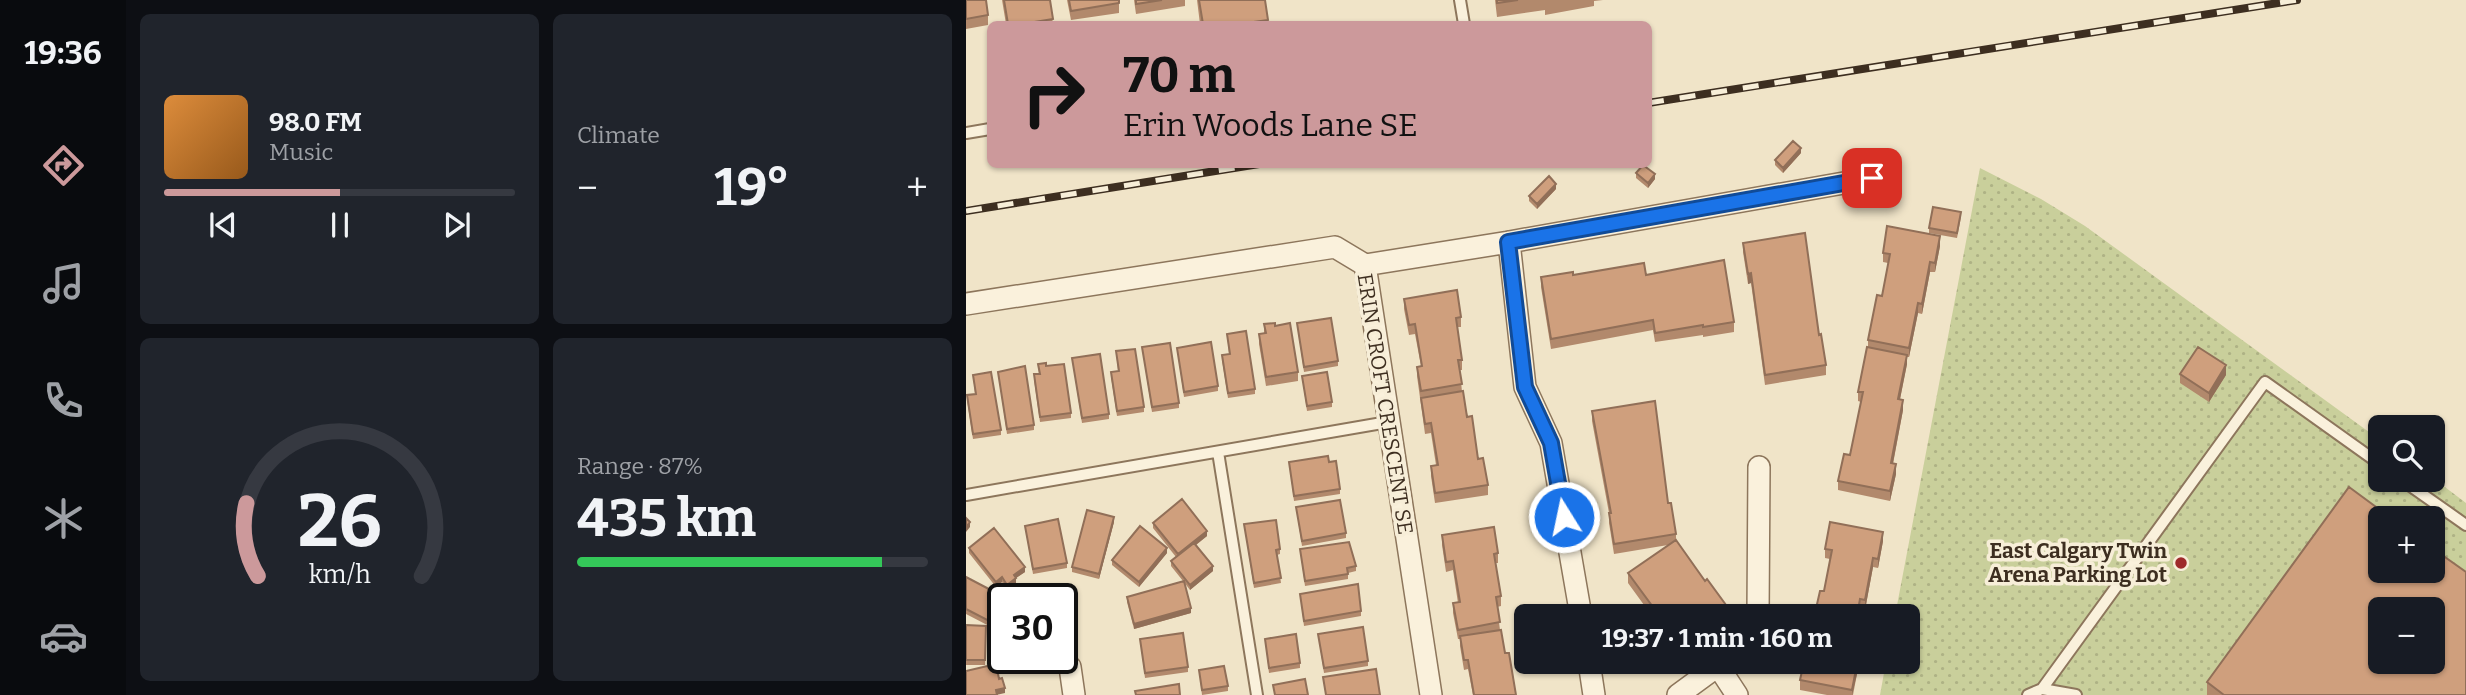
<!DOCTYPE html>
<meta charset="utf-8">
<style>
:root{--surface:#171b24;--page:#20242c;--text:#f1f3f6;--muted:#9ea1a6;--line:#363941;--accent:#cc999b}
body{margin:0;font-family:Bitter,serif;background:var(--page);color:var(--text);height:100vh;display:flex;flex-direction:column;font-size:26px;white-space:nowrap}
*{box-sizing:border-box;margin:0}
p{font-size:23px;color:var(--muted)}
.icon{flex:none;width:38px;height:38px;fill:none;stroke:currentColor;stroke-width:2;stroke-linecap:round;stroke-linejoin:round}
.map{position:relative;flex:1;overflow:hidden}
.side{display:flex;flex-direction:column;gap:14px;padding:14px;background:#0d0f14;width:840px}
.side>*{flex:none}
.top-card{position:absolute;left:21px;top:21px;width:665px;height:147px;border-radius:10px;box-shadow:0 2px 5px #0004;background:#cc999b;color:#111;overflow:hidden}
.controls{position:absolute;left:1402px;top:415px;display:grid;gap:14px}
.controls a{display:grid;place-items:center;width:77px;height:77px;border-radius:10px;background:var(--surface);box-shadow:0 2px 5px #0004;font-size:35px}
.speed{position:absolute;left:21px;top:583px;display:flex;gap:14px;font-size:35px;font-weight:700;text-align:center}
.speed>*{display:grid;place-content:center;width:91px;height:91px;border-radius:50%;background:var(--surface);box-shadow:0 2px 5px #0004;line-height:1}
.speed .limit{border:4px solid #111;border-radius:10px;background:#fff;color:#111}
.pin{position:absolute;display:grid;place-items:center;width:60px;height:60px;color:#fff;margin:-30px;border-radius:14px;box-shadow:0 4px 10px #0006}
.me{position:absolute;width:77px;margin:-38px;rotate:350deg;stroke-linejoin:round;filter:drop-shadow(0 0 5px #0008)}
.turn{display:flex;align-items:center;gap:24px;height:147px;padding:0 21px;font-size:32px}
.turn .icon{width:91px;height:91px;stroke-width:2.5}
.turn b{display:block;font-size:49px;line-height:60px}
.big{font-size:52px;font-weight:700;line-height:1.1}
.side .card{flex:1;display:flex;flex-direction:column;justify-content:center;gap:10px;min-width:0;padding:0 24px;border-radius:10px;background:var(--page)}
.side .dial{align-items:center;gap:0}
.dial svg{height:182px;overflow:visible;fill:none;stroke:var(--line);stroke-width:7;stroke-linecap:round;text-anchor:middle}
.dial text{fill:var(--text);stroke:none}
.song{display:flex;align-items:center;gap:21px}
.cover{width:84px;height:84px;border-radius:10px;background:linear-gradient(135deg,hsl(30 70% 55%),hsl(30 70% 35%))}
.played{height:7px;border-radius:4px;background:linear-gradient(90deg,var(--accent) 50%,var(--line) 50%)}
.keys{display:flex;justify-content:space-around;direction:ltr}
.heat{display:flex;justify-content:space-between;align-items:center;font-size:38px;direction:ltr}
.charge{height:10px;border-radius:5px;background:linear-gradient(90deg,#34c759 87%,var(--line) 0)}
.side .tiles{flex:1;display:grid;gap:14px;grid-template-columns:repeat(2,1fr)}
.trip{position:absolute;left:548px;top:604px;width:406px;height:70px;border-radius:10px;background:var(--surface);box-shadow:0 2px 5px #0004;font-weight:700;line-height:70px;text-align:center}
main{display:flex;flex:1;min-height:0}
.menu{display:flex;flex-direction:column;width:126px;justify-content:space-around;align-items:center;background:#090b0e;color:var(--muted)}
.menu .icon{width:49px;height:49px}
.menu .on{color:var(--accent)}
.menu b{font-size:32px;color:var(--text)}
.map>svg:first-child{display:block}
.park{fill:url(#park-dots);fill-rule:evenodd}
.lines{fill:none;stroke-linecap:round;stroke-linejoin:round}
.service-casing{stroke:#8d765c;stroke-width:14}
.minor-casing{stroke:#8d765c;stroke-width:24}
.service{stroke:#faf1dc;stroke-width:10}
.minor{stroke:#faf1dc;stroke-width:21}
.rail-casing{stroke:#3d2e20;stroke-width:8}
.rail{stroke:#f7eed8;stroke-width:5;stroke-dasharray:16;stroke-linecap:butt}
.wall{fill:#b2896c}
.shaded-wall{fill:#916f58}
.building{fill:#cf9f7d;stroke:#916f58;stroke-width:2;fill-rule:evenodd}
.route-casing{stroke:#114b97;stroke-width:18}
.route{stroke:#1a73e8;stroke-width:12}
.poi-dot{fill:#9e2a2b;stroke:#f7eed8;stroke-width:2.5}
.labels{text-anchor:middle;stroke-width:7;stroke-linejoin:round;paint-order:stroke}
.street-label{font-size:21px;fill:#3d2e20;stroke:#f7eed8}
.poi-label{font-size:21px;font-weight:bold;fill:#3d2e20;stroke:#f7eed8;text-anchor:end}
</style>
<main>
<nav class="menu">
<b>19:36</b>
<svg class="icon on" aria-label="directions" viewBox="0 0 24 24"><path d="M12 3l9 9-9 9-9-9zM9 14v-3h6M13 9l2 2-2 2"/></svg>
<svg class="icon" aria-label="music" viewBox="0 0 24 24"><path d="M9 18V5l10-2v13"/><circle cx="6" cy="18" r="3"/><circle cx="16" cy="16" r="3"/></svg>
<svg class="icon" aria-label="phone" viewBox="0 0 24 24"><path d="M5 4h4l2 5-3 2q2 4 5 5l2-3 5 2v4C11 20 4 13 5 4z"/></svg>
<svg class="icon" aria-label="climate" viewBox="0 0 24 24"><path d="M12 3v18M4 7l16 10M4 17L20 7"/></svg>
<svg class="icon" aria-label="car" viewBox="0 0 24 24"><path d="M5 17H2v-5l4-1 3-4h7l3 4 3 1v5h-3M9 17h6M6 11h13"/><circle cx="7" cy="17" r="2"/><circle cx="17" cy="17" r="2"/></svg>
</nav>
<section class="side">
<div class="tiles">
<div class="card">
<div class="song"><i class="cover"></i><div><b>98.0 FM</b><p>Music</p></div></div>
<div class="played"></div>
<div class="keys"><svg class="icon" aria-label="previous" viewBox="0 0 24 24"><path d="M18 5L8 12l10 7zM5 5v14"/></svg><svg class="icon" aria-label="pause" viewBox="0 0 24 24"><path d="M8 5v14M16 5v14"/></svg><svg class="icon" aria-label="next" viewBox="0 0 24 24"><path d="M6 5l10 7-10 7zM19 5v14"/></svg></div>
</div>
<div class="card"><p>Climate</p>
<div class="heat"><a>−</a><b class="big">19°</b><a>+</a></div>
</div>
<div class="card dial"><svg viewBox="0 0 100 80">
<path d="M14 69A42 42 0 1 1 86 69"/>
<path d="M14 69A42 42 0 0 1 9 37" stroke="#cc999b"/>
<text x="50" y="56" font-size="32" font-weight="700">26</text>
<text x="50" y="72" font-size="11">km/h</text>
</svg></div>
<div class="card"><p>Range · 87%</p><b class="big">435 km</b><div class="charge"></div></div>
</div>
</section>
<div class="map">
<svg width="1500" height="695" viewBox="0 0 1500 695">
<defs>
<pattern id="park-dots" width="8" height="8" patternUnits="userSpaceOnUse" patternTransform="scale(1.75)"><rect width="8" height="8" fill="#c9cf9b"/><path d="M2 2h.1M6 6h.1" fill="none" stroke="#aeb285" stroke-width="1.8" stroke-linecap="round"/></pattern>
</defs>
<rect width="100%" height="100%" fill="#f0e4c8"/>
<path class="park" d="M1014 168 1075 199 1119 226 1414 440V480L1467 478 1500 503V695H914L920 662H942V616H929ZM1414 518H1466V570H1414ZM1414 609H1466V662H1414Z"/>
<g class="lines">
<defs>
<path id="service" d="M494 0 498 24
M0 133 24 129
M252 452 291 695
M1436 480 1500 525
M0 495 422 422
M1076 689 1110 695
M1062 695 1076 689 1299 382 1414 464"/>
<path id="minor" d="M543 242 559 387 585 443 615 616
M399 265 543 242 906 178
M0 304 369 247 399 265 465 695
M792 616 793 467
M623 662 628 695
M752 666 771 695
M104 667 108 695
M712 695 757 662"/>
</defs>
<use href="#service" class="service-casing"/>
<use href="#minor" class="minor-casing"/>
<use href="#service" class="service"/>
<use href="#minor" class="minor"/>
<defs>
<path id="rail" d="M682 103 1331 0
M0 211 293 164"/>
</defs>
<use href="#rail" class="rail-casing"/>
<use href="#rail" class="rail"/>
</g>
<path class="wall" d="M0 0 22 15V25L0 29Z
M36 0H84L87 24H40Z
M101 0H153V13L105 20Z
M168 0H219V6L170 14Z
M231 0H299L302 24H234Z
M529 0H637L628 1V6L579 15V10L531 17Z
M835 153 817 173 809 165V160Z
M670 173 689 179 682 188 670 178Z
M590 189 571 209 563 201V196Z
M995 217 991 238 963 233V228Z
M777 243 853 335 860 365V375L799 385 785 283 782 284 777 252Z
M974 246 969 272H964L956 314 952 313 943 357H941V364L934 399 937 410 927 464 930 474 924 501 872 490V481L884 455 895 402 892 401V392L902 347V340L916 296 922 263 917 262V253Z
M607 275H680L768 322V332L737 337V335L689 342 687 330 585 349 575 287V277Z
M438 299 495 317V327H491L496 360V370H494L496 392 512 459 522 485V495L469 503 465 476V466L470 465 465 433 459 434 451 376V367L455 366 449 334 443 335 438 309Z
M331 323 372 361V366L338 372Z
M298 324 309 326 332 372V381L300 386 293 344V334L298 333Z
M261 334 289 389V394L262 398 256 360V355L263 354Z
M176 347 213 403V408L186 412Z
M211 348 252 386V391L218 397Z
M150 351 178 407V412L151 416 145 377V372L152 371Z
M106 358 143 414V419L116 423Z
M72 364 80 366 105 413V418L74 422 68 380V374H73Z
M32 372 68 425V430L41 434Z
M1214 374 1260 375 1243 402 1214 383Z
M7 375 35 430V435L7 439 1 400V395L9 394Z
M336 376 366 402V407L341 411Z
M626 411 702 503 710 534V540L760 614 757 616H686L662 583V573L702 545 648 554 643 523V513L626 421Z
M323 462H363L374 489V494L328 501Z
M330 507 380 533V538L336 546Z
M148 522 133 579 106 572V567Z
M187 523 241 536 230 545 247 571 224 590 218 582 225 613 168 629 161 602V597L217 581 205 566V561L210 557 187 528Z
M278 524 314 549V554L311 555 315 583 288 588Z
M59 526 101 563V568L67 574Z
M476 535 532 553V563H529L535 596V606L531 607 534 630 550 695H507L502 669 498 670 494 646V639H492L487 613V603H492L487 570 480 572 476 545Z
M917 541 912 568 907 567 899 610 894 609 892 616H849V613L858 591 864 559 859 558V549Z
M3 548 59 572 50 578V583L41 590 36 582 30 587 3 553Z
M334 549 390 566V571L382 573V579L339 586Z
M201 553 173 587 146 565V560Z
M0 577 40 598 27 628 0 614Z
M334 594 395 611V616L338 626Z
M0 625 20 626 19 665H0Z
M352 634 402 661V666L358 673Z
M174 639 222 667V672L179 678Z
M299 639 334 663V668L303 673Z
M838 662H889L891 674 887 695H861L834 690V680Z
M233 670 262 686V691L236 695Z
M1241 682 1500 695H1241Z"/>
<path class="shaded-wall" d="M835 148V153L817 173V168Z
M689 174V179L682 188V183Z
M590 184V189L571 209V204Z
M974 236V246L969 272V263Z
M964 262V272L956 314V304Z
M785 273V283L782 284V274Z
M952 303V313L943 357V348Z
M941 355V364L932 409V399Z
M1260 365V375L1243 402V393Z
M937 400V410L925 473V463Z
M930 464V474L924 501V491Z
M148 517V522L133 579V574Z
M4 522V527L0 532V527Z
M241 531V536L212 559V554Z
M917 532V541L912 568V559Z
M201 548V553L173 587V582Z
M907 558V567L899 610V600Z
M247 566V571L224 590V585Z
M59 567V572L50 578V583L41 590V585L48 575Z
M36 577V582L30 587V582Z
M37 605V610L27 628V623Z
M760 605V614L757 616H744Z
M225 608V613L168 629V624Z
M891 664V674L886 695V690Z
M39 688V693L30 695V690Z"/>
<path class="building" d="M0 0H20L22 15 0 19Z
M38 0H84L87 19 56 24H42Z
M103 0H153V3L105 11Z
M170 0H196L170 4Z
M233 0H299L302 20 273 24H237Z
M531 0H552L531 3Z
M827 141 835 148 817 168 809 160Z
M677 165 689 174 682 183 670 173Z
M583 176 590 184 571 204 563 196Z
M967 207 995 212 991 233 963 228Z
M921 226 974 236 969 263 964 262 956 304 952 303 943 348 902 340 911 295 916 296 924 254 917 253Z
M839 233 853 335 855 334 860 365 799 375 785 273 782 274 777 243Z
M758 260 768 322 737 327V325L689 333 687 320 585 339 575 277 607 272V275L678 263 680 275Z
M491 290 495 317 490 318 496 360H492L496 384 455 391 451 367 456 366 449 324 443 325 438 299Z
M365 318 372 361 338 367 331 323Z
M309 323V326L324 323 332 372 300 377 293 334 300 333 298 324Z
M280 331 289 389 262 393 256 355 264 354 261 334Z
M245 342 252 386 218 392 211 348Z
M204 343 213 403 186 407 176 347Z
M901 347 941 355 932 399 937 400 925 463 930 464 924 491 872 481 878 454 884 455 897 392H892Z
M1232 347 1260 365 1243 393 1214 374Z
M169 349 178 407 151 411 145 372 153 371 150 351Z
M134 354 143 414 116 418 106 358Z
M80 363V366L98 364 105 413 74 417 68 374H74L72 364Z
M59 366 68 425 41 429 32 372Z
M25 372 35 430 7 434 1 395 10 394 7 375Z
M361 372 366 402 341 406 336 376Z
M497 391 501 417 506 416 512 459 517 458 522 485 469 493 465 466 472 465 465 423 459 424 455 398Z
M689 401 702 503H705L710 534 648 544 643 513H645L626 411Z
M362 456 363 462 370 461 374 489 328 496 323 462Z
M1383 487 1425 518H1414V570H1466V548L1500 572V695H1258L1241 682ZM1414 609H1466V662H1414Z
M216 499 241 531 212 554 187 523Z
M374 500 380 533 336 541 330 507Z
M121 510 148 517 133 574 106 567Z
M0 518 4 522 0 527Z
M92 519 101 563 67 569 59 526Z
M310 520 314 549 310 550 315 578 288 583 278 524Z
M864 522 917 532 912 559 907 558 899 600 894 599 891 616H853L854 614 849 613 854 591H858L866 550 859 549Z
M174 526 201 548 173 582 146 560Z
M528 527 532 553 528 554 535 596 530 597 534 622 492 630 487 603 494 602 487 561 480 562 476 535Z
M28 528 59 567 48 575 50 578 41 585 36 577 30 582 3 548Z
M710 540 739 581 741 579 760 605 744 616H690L692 614 662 573Z
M383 542 390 566 381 568 382 574 339 581 334 549Z
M228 543 247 566 224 585 205 561Z
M0 577 40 598H37V605L27 623 0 609Z
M218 581 225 608 168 624 161 597Z
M392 584 395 611 338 621 334 594Z
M0 625 20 626 19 660H0Z
M397 627 402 661 358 668 352 634Z
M535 630 539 653H543L550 695H508L502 660H498L494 636Z
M217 633 222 667 179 673 174 639Z
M330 634 334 663 303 668 299 639Z
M838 662H887L886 663 891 664 886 690 834 680Z
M30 664 33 679 36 678 39 688 30 690 31 695H0V671Z
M258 666 262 686 236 690 233 670Z
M410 669 414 695H360L357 677Z
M339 679 342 695H309L307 685Z
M213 684 214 695H170L169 691Z"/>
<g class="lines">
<defs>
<path id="route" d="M598 517 585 443 559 387 542 242 906 178"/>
</defs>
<use href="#route" class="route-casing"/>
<use href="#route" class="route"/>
</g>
<circle class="poi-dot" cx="1215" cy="563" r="7"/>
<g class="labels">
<g class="street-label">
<text transform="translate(419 404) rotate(81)" y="7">ERIN CROFT CRESCENT SE</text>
</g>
<g class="poi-label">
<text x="1201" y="558">East Calgary Twin<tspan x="1201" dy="24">Arena Parking Lot</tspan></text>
</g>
</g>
</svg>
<div class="controls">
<a><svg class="icon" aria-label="search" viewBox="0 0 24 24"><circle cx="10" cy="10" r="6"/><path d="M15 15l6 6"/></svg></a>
<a>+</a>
<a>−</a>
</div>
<div class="speed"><div class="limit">30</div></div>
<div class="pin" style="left:906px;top:178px;background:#d93025"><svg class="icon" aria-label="arrive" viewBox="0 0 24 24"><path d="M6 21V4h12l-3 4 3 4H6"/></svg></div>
<svg class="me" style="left:598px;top:517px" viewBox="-20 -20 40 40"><circle r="17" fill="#1a73e8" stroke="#fff" stroke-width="3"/><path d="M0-11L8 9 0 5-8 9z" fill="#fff"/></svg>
<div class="trip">19:37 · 1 min · 160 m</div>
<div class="top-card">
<div class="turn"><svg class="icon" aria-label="right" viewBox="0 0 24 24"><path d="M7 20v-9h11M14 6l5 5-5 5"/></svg><div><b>70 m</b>Erin Woods Lane SE</div></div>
</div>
</div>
</main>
